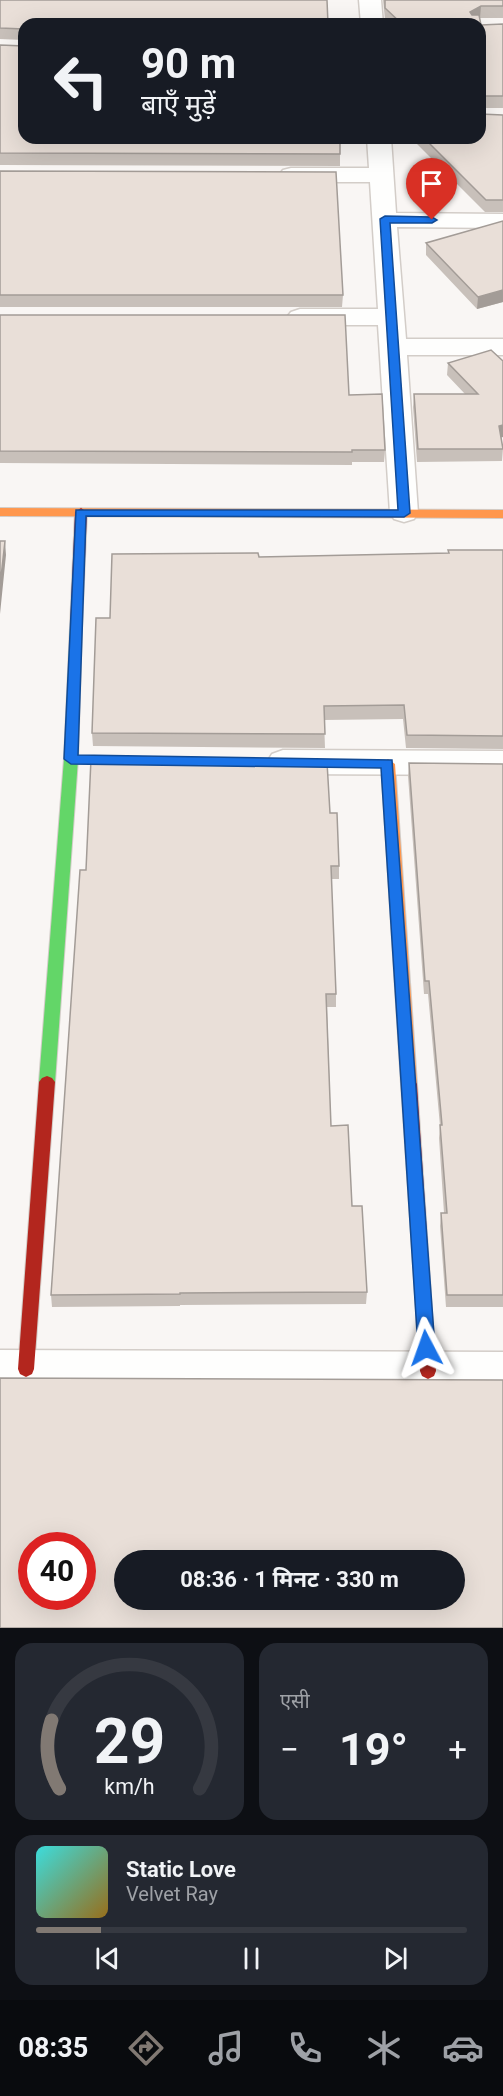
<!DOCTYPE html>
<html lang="hi">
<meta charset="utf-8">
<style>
:root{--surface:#171b24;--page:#242831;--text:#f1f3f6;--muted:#9ea1a6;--line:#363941;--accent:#817973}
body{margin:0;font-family:Roboto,"Noto Sans Devanagari",sans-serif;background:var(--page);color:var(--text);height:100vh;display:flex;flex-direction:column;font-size:22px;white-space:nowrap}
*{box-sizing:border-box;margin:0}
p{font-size:20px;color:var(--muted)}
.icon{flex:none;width:33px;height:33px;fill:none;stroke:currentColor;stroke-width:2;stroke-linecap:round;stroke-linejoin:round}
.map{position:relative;height:1628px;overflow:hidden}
.details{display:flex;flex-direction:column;gap:15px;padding:15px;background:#0d0f14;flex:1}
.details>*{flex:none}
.guide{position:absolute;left:18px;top:18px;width:468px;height:126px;border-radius:18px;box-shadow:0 6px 24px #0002;background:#171b24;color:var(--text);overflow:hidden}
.speed{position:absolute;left:18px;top:1532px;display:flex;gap:12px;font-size:30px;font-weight:700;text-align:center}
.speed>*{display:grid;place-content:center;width:78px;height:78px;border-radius:50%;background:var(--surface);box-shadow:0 6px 24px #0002;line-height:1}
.speed .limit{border:9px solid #d22;background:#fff;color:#111}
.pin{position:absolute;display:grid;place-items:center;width:51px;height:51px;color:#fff;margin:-62px -26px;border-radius:50% 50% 50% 0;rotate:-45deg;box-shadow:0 0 6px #0007}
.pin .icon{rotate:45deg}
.me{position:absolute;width:66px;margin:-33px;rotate:356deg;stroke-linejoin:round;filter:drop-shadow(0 0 4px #0008)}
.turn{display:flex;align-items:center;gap:21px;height:126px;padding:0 24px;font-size:27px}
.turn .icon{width:78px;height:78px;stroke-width:2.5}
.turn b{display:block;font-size:42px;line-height:51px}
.big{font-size:45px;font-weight:700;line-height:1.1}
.details .card{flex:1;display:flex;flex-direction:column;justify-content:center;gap:9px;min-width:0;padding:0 21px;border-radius:18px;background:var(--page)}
.details .dial{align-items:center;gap:0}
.dial svg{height:156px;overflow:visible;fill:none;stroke:var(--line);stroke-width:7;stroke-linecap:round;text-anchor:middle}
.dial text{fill:var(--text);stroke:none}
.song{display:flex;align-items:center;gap:18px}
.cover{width:72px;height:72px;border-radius:9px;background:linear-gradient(135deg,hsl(180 70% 55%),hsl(40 70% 35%))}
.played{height:6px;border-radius:3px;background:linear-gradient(90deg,var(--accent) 15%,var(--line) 15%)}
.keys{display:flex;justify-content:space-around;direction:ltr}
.heat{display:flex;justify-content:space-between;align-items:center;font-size:33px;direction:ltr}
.details .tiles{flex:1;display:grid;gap:15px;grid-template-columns:1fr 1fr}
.card:last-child{grid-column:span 2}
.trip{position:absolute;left:114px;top:1550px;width:351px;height:60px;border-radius:30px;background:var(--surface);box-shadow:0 6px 24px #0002;font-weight:700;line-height:60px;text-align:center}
.tab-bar{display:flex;height:96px;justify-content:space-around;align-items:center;background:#090b0e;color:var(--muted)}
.tab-bar .icon{width:42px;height:42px}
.tab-bar .on{color:var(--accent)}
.tab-bar b{font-size:27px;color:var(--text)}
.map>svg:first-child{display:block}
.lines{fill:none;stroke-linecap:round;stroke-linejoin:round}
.street-casing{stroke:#d3cdc8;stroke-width:3}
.fast-casing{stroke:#d3cdc8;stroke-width:2}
.slow-casing{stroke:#d3cdc8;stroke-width:2}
.jam-casing{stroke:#d3cdc8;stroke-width:2}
.street{fill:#fefefd;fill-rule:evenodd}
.fast{fill:#63d668;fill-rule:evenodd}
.slow{fill:#ff974d;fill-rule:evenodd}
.jam{fill:#b3261e;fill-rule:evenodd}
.wall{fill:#c8c0ba}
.shaded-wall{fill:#a39c97}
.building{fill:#e9dfd8;stroke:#a39c97;stroke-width:1.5;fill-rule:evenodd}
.route{fill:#1a73e8;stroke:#114b97;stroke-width:1.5}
</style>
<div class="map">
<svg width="503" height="1628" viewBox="0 0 503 1628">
<rect width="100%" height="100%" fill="#f9f6f4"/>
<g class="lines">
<defs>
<path id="street" d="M359 0H381L383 24H361Z
M367 138H391L396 213 503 214V228L397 227 406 339H503V355H407L418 513 414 519 404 522 394 519 390 513 378 325H300L291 322 287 317 291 312 300 309H378L370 182H291L283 180 279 175 283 170 291 168H369Z
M283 750 503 751V775L283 774 272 770 267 762 272 754Z
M0 1350 503 1352V1390L0 1388Z"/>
<path id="fast" d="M76 624 82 628 78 759 55 1082 52 1086 47 1088 42 1086 39 1082 64 759 70 628Z"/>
<path id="slow" d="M0 508 503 510V518L0 516Z
M388 759 395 764 417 1084 414 1088 409 1090 404 1088 401 1084 381 764Z"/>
<path id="jam" d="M81 508 87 512 82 628 76 632 70 628 75 512Z
M47 1076 52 1078 55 1082 34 1369 32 1374 26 1377 20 1374 18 1369 39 1082 42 1078Z
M409 1078 414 1080 417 1084 436 1371 434 1376 428 1379 422 1376 420 1371 401 1084 404 1080Z"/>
</defs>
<use href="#street" class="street-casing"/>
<use href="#fast" class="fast-casing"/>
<use href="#slow" class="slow-casing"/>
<use href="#jam" class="jam-casing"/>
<use href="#street" class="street"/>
<use href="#fast" class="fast"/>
<use href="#slow" class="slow"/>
<use href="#jam" class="jam"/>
</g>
<path class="wall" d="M0 0 24 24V40L0 39Z
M383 0H503V18H479L481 25 503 24V108H480V24H390L385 19Z
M0 45 340 154V166L0 165Z
M503 115V212H485L416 143V138H480Z
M0 171 343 295 342 307H0Z
M503 221V302L477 309 426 255V243Z
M0 315 349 395 385 450 384 462H352V465L0 463Z
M503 361 501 438 503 448 502 461 417 462 413 407 414 394H465L447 375 448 363Z
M448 550H503V749L406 748 403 719 324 720 325 748 93 746 92 733 110 618 259 557 448 553Z
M409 763 503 764V1307H446L440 1226 441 1213H444L439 1138 440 1126 428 994H424L408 776Z
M330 813 339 866V879H331L336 994V1007H327L331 1126 352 1206 367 1292 366 1304 180 1305V1306L52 1307 51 1295 86 870Z"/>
<path class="shaded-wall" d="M481 6 480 18 469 23 470 12Z
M503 290V302L477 309 478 297Z
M503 425V437L497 439 499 426Z
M5 541 6 555 0 614V586Z"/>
<path class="building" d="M0 0H327L328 24H24V29L0 28Z
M385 0H503V6H481L470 12 472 15H479L481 25 503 24V96H481L480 101V24H402L385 8Z
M0 45 24 46V138H340V154L0 153Z
M480 114 503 115V200H486L424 138H480Z
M0 171 336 172 343 295H0Z
M503 221V290L478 297 426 243Z
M0 315H345L349 395 382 394 385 450H352V452L0 451Z
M491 350 503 361V425L499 426 503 449H418L414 394H478L448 363Z
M0 541H5L0 586Z
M448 550H503V736L407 735 404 705 324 706 325 734 92 733 96 618H110L112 554 258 553 259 557 449 553Z
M91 759 327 762 330 813H337L339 866H331L336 994H326L331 1126 348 1125 352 1206H362L367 1292 180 1293V1294L51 1295 80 870H86Z
M409 763 503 764V1295H447L441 1213H447L440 1125H442L429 981H425Z
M0 1378 503 1380V1628H0ZM32 1545H82V1596H32ZM124 1560H454V1599H124Z"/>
<path class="route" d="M385 216 432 217 437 220 432 223H390L410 513 404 517 86 516 78 755 392 760 435 1348 432 1353 426 1355 420 1353 418 1348 381 768 71 764 64 759 76 510H398L380 219Z"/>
</svg>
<div class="speed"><div class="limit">40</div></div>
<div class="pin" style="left:432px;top:220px;background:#d93025"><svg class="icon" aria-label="arrive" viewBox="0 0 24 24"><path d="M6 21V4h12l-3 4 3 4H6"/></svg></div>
<svg class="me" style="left:426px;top:1348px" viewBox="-20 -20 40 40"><path d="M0-17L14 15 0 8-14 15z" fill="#1a73e8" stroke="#fff" stroke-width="4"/></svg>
<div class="trip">08:36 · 1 मिनट · 330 m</div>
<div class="guide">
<div class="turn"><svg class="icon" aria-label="left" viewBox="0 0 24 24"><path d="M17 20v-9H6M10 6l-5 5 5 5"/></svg><div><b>90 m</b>बाएँ मुड़ें</div></div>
</div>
</div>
<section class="details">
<div class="tiles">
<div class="card dial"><svg viewBox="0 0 100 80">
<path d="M14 69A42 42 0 1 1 86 69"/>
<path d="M14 69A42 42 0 0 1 10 34" stroke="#817973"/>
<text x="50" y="56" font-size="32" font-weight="700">29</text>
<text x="50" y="72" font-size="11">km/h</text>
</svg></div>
<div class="card"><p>एसी</p>
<div class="heat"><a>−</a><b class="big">19°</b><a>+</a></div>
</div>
<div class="card">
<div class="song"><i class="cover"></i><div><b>Static Love</b><p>Velvet Ray</p></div></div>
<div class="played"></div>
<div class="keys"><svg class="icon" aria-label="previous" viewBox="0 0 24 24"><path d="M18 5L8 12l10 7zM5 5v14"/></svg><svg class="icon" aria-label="pause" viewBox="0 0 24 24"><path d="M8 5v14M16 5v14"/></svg><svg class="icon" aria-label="next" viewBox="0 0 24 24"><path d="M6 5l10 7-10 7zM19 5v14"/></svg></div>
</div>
</div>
</section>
<nav class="tab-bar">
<b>08:35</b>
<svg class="icon on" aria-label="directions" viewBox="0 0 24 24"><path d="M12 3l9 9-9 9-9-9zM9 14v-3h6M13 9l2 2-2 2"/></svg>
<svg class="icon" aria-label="music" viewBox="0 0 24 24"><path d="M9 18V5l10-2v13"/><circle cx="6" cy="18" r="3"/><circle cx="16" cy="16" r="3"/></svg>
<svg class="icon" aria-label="phone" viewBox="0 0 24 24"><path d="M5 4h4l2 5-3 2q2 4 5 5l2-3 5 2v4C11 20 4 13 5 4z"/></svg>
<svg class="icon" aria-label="climate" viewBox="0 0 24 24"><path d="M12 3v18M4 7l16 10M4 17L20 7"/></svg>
<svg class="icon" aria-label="car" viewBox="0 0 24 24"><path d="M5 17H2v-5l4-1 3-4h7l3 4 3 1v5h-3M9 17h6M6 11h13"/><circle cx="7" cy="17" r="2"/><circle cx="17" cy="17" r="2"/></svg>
</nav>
